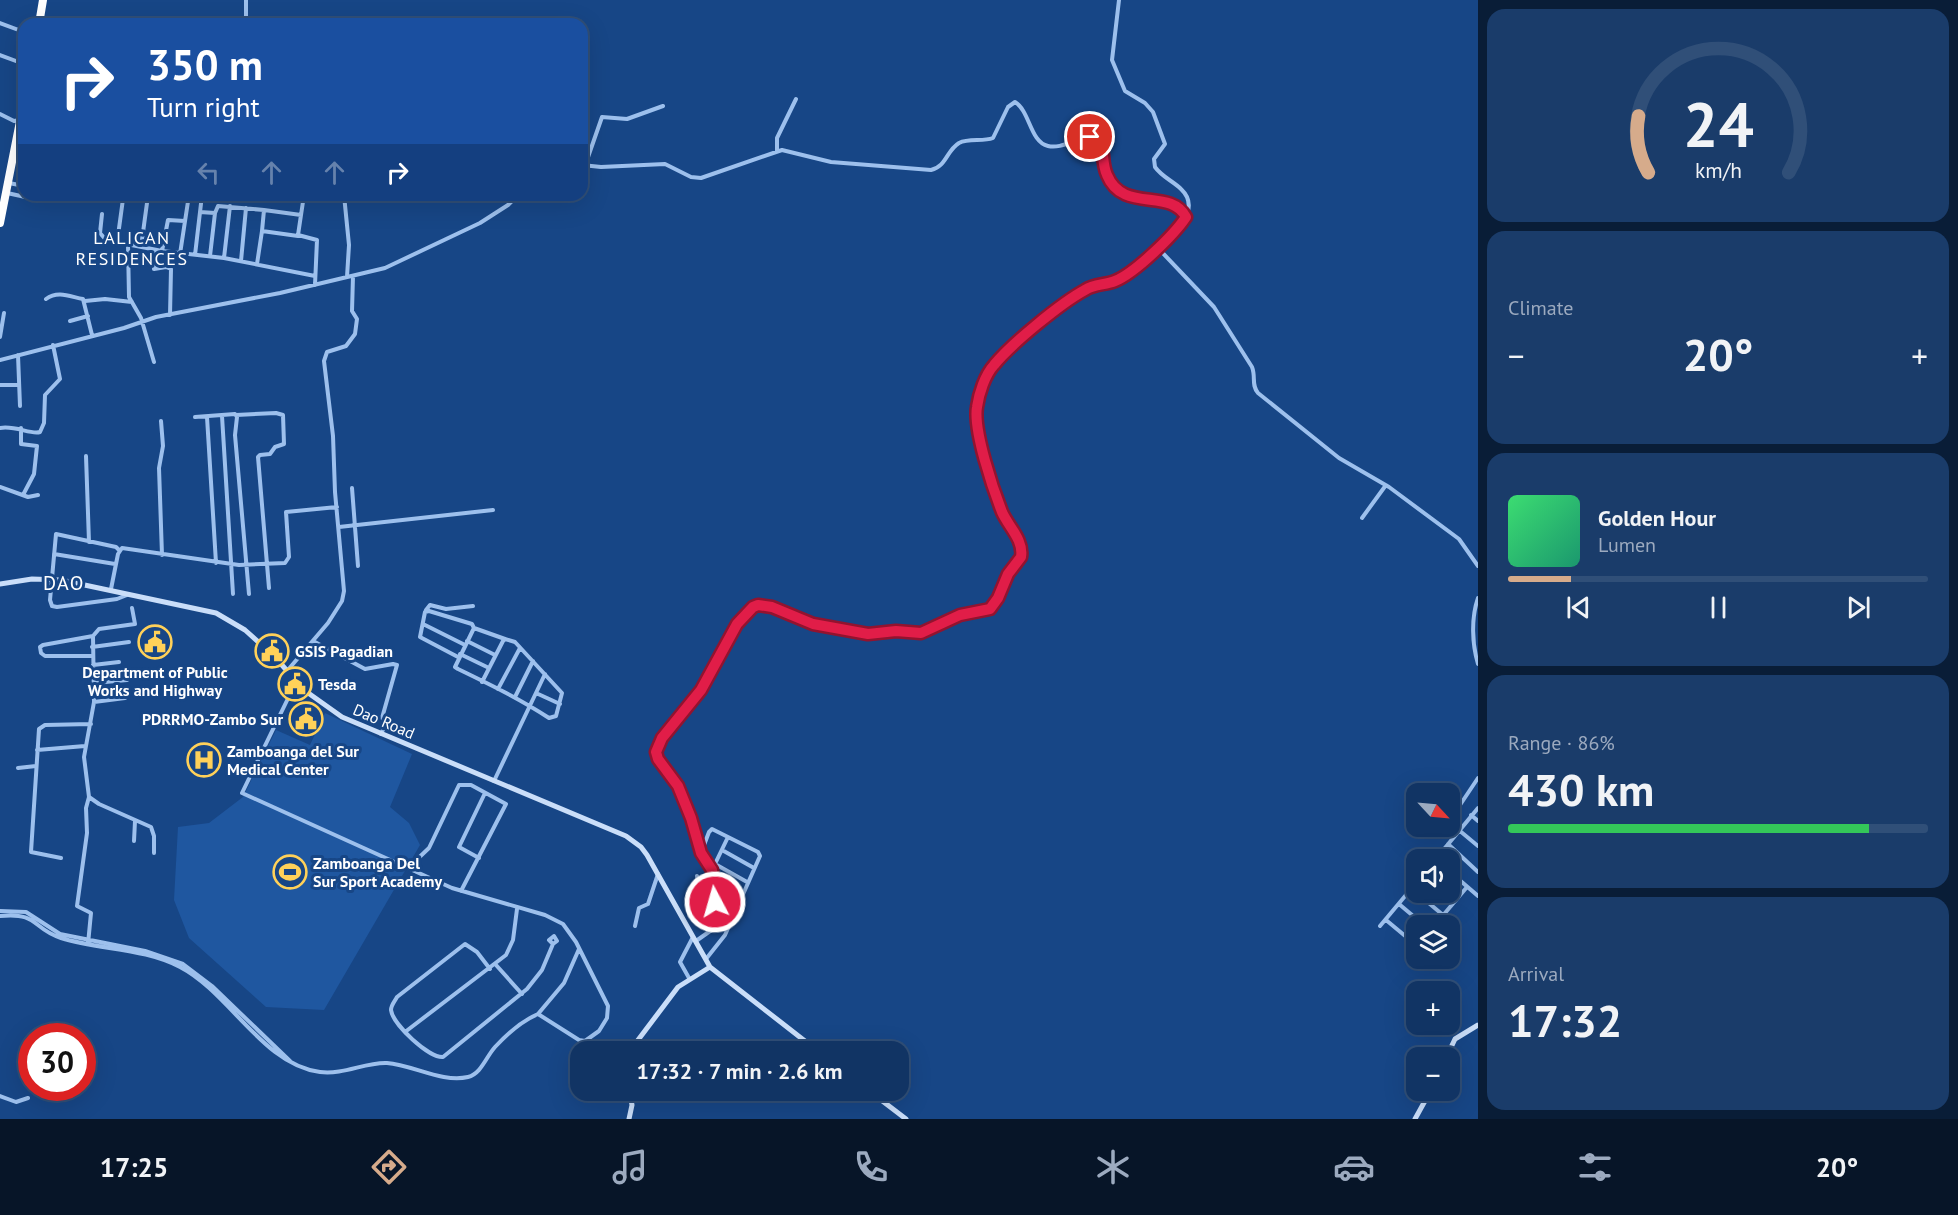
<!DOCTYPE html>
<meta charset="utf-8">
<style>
:root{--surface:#113464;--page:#1a3c6a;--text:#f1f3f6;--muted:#9caabf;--line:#304f78;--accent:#d6ab8b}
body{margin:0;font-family:"PT Sans",sans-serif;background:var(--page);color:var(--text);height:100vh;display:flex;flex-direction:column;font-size:22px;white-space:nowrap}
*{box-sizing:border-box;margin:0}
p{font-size:20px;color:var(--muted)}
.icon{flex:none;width:33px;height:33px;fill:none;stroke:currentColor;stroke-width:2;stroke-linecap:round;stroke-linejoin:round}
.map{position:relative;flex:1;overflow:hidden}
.details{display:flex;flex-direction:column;gap:9px;padding:9px;background:#091d37;width:480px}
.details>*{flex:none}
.guide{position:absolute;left:18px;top:18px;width:570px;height:183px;border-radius:18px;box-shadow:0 6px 24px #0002,0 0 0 2px var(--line);background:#1a4fa0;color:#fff;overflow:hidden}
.needle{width:39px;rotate:116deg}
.buttons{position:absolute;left:1406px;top:783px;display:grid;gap:12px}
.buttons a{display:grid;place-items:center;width:54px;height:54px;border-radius:12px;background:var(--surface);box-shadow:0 6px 24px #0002,0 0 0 2px var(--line);font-size:30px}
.speed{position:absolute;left:18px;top:1023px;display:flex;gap:12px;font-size:30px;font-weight:700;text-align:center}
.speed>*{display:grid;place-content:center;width:78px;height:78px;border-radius:50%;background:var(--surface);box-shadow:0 6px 24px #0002,0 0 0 2px var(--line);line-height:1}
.speed .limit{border:9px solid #d22;background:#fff;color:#111}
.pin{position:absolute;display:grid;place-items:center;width:51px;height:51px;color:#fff;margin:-26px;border:3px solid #fff;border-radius:50%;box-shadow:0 2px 6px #0007}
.me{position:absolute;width:66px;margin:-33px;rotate:354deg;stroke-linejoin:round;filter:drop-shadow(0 0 4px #0008)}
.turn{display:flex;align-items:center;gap:21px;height:126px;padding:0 30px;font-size:27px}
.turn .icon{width:78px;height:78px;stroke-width:2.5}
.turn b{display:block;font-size:42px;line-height:51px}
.lanes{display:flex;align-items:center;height:57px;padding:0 30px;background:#0003;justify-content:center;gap:30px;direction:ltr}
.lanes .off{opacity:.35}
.big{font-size:45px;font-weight:700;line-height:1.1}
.details .card{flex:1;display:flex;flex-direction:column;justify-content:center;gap:9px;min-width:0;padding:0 21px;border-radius:18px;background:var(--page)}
.details .dial{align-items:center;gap:0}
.dial svg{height:156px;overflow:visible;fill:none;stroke:var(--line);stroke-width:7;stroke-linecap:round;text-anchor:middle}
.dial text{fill:var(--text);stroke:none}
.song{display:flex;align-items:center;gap:18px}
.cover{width:72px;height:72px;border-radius:9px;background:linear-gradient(135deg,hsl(140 70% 55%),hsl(160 70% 35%))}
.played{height:6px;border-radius:3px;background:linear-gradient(90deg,var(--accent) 15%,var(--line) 15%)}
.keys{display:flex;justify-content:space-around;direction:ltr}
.heat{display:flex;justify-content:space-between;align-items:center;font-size:33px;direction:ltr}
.charge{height:9px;border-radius:4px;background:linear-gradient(90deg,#34c759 86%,var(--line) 0)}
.trip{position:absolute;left:570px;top:1041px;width:339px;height:60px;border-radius:18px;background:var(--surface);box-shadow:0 6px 24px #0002,0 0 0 2px var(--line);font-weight:700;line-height:60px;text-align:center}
.tab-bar{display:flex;height:96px;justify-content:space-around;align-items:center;background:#071528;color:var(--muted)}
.tab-bar .icon{width:42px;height:42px}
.tab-bar .active{color:var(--accent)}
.tab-bar b{font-size:27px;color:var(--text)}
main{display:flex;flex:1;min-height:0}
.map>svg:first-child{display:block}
.green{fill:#1f57a0}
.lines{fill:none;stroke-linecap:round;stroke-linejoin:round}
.street{stroke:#9dc0ed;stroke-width:4}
.secondary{stroke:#cadef9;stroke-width:5}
.highway{stroke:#fff;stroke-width:8}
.route-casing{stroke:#92132f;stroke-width:15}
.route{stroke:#e11d48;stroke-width:10}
.labels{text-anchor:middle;stroke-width:6;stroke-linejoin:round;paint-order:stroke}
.poi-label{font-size:16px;font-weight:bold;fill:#fff;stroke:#174686;text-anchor:start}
.street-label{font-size:16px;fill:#fff;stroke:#174686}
.neighbourhood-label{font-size:18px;letter-spacing:1.5px;fill:#fff;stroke:#174686}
.quarter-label{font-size:20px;letter-spacing:1.5px;fill:#fff;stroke:#174686}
</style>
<main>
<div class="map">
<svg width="1478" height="1119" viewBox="0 0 1478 1119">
<rect width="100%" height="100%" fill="#174686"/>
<path class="green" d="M325 713 412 754 390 807 409 823 420 845 324 1010 266 1007 189 938 174 900 178 827 209 823 243 797 276 730 310 745Z"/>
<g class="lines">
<path class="street" d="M1119 0 1112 60 1125 91 1145 103 1153 112 1165 144 1154 159 1155 167C1162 177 1173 181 1181 189 1203 210 1173 234 1157 247L1214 307 1252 367C1256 377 1251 385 1258 393L1339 458 1389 487 1459 539 1478 566
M0 23 24 32
M246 24V0
M0 55 24 64
M0 114 14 121 20 120
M777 151V138L796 99
M583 164 587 160 602 117 627 119 663 106
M582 165 601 167 665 164 691 177 701 178 782 150 831 162 931 170C947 166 946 151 959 143 969 138 983 142 993 138L1008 107 1015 102C1030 111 1030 142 1048 146 1064 150 1082 133 1098 139 1111 152 1096 175 1122 193 1142 206 1172 193 1185 217
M9 183 24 186
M7 193 30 198
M304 195 298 235 317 240 315 285
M344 195 349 245 347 277
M264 210 301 215
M200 212 215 213
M102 214 100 233 106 240 162 251 224 258 315 276
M117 243 123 199
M128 245 129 297 141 318 154 362
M141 247 147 203
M156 250 154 269 166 267 171 269 170 315
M162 251 168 220 185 221
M180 254 189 195
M195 255 202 195
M210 256 215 213 218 206 264 210 262 231
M224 258 230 206
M241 261 246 208
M257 264 262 231 298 236
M46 299C58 290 71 297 83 299L92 335
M85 301 105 299 132 302
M70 321 88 316
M0 337 4 313
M18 355 20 406
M0 360 124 328 156 317 280 293 385 268 480 223 508 205 518 195
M0 385H19
M236 415 276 413 283 415 284 444 275 447 270 454 260 455 258 457 269 588
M222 416 233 594
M195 417 235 414 237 417 235 435 249 594
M207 417 216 563
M161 421 163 446 159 468 162 555
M0 428C15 425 31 435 40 432L44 423 45 395 60 379 53 345
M21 428V444L37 446 34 474 23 495
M86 456 89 542
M0 487 28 497 38 495
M352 488 358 566
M1362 518 1386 485
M339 527 493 510
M119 550 116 547 56 534 50 600 52 606 57 607 117 599 127 595
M54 554 115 564
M111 589 118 554 122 548 239 565 285 563 289 557 286 512 337 507
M1478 598C1471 618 1472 644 1478 664
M426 610 430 605 446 609 473 606
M423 624 465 645
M313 641 365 669 393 664 397 665 382 718 386 723 381 734
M467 641 495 655
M92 647 129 642
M460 654 489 668
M92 656H45L41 653 40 647 43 645 93 636
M458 657 420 637 425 612 429 611 472 624 474 628
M93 665 119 662
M287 671 328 623 342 601 344 591 335 492 333 436 324 361 327 352 346 346 355 334 357 319 352 311 353 276
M482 682 503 641 505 639 515 642 562 693 556 716 549 718C520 699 489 684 458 669L455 667 474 628 505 639
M94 683 127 680
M498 689 520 648
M536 693 560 704
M515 697 533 661
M94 702 125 698
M37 750 85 746
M18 768 36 766
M494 781 545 674
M89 797 99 804 151 827 154 836V853
M1449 807 1453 809 1460 805 1478 778
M1471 815 1478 821
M1460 831 1478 846
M134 841 135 821
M1448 844 1478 872
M722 850 754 868
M701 853 709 832 712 829 758 852 760 856 725 935 706 959
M61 858 31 852 39 729 45 725 91 724
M479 858 459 847 485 793
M1435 860 1478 808
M715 864 747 882
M714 866 728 837
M409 867 429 848 459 785H471L506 804 461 891
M1449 871 1478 896
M697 876 703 920 706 921 718 914
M713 881 741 896
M1412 889 1443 915
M1447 892 1456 900
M715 902 735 909
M1399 904 1425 926
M0 911 26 912 60 934 145 951 183 964 212 986 290 1061
M0 916C39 912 32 929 61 938 100 950 144 948 180 967 230 993 263 1065 320 1072 344 1075 365 1062 387 1063 413 1065 442 1083 468 1077 481 1074 486 1057 495 1047 506 1035 522 1021 538 1014L579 1040 585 1041 599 1031 607 1018 608 1006 576 942 563 924 545 915 452 888 242 793 296 682
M1386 920 1416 945
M635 926 639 908 648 904 658 874
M1380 926 1416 883
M1434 926 1467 887
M696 941 713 929 718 922 712 870 701 853 691 818 678 786 659 759 656 752 662 738 701 690 728 639 745 615 753 607 764 605 801 620 857 633 896 631 913 633 928 631 942 622 960 615 990 609C1001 599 1000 585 1008 573 1013 565 1020 562 1022 553L1000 506 979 434 977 406 986 379 994 364 1019 340 1076 295 1086 289 1123 276 1157 247
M88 944 91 913 77 906 87 833 86 808 89 797 84 757 94 702 93 636 99 629 135 624 132 608
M496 965 522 994
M490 969 477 952 465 944 397 997C395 1001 391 1005 391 1010 393 1025 429 1058 443 1057L527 989 542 970 553 944 557 941 554 936 549 940 553 944
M689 978 680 962 693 937
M538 1014 564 983 579 949
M405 1032 506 955 513 940 517 909
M0 1096 16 1102 28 1098"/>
<path class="secondary" d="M0 584 32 579 61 580 216 613 245 630 274 656 304 690 342 717 626 836 641 847 647 855 710 967 819 1052
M629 1052 678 987 710 967
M1446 1058 1455 1039 1478 1025
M868 1090 906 1119
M629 1119 632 1105 629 1090
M1415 1119 1431 1090"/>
<path class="highway" d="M39 24 43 0
M0 223 24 101"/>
</g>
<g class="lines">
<defs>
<path id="route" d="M715 902 712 870 701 853 691 818 678 786 658 759 656 752 662 738 701 690 737 624 753 607 758 605 772 607 813 624 868 634 896 631 921 633 960 615 990 609 998 598 1008 574 1021 557C1024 540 1008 526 1002 512 993 489 973 430 977 407 979 393 985 375 994 365 1011 344 1061 303 1085 290 1094 284 1105 285 1115 281 1135 273 1174 235 1186 217 1170 187 1123 214 1107 175 1102 164 1104 153 1101 142L1090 137"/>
</defs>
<use href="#route" class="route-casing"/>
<use href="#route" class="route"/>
</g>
<defs>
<symbol id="civic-ring" viewBox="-11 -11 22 22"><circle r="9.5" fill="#174686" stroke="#ffd159" stroke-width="1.5"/><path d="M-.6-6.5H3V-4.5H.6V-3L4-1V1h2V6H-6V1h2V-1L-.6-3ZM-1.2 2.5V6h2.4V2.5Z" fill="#ffd159"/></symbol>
<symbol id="hospital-ring" viewBox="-11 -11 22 22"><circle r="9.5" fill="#174686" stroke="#ffd159" stroke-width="1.5"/><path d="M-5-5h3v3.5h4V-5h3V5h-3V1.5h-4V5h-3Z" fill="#ffd159"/></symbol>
<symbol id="stadium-ring" viewBox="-11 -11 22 22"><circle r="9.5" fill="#174686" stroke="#ffd159" stroke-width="1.5"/><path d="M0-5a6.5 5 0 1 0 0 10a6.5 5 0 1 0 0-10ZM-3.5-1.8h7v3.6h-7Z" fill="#ffd159"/></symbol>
</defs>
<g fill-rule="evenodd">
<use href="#civic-ring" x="136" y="623" width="38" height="38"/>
<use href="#civic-ring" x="253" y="632" width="38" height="38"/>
<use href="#civic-ring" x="276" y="665" width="38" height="38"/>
<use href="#civic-ring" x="287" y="700" width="38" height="38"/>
<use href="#hospital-ring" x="185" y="741" width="38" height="38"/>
<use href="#stadium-ring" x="271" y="853" width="38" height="38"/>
</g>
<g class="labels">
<g class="poi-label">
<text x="295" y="657">GSIS Pagadian</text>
<text x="155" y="678" text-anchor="middle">Department of Public<tspan x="155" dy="18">Works and Highway</tspan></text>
<text x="318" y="690">Tesda</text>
<text x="283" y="725" text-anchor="end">PDRRMO-Zambo Sur</text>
<text x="227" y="757">Zamboanga del Sur<tspan x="227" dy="18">Medical Center</tspan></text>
<text x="313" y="869">Zamboanga Del<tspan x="313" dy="18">Sur Sport Academy</tspan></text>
</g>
<g class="street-label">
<text transform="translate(384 721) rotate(23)" y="6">Dao Road</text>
</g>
<g class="neighbourhood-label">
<text x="132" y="244">LALICAN<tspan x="132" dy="21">RESIDENCES</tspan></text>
</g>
<g class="quarter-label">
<text x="64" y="590">DAO</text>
</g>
</g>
</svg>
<div class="buttons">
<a><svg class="needle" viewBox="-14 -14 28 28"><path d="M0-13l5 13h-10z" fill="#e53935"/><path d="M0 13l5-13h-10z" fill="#9caabf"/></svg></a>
<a><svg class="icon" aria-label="sound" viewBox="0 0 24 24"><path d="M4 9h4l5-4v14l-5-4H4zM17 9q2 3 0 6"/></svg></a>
<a><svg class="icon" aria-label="layers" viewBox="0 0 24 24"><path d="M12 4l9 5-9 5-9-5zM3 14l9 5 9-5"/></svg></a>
<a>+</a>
<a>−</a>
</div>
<div class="speed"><div class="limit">30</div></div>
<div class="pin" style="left:1090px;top:137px;background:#d93025"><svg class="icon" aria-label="arrive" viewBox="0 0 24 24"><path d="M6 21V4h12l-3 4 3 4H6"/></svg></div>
<svg class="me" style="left:715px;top:902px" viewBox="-20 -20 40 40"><circle r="17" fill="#e11d48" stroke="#fff" stroke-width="3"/><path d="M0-11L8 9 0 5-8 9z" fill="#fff"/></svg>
<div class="trip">17:32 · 7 min · 2.6 km</div>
<div class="guide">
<div class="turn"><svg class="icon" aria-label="right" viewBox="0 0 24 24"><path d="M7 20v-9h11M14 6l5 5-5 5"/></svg><div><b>350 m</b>Turn right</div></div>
<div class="lanes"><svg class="icon off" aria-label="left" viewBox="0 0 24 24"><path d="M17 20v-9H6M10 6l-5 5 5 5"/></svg><svg class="icon off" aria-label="ahead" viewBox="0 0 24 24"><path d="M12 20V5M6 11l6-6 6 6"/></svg><svg class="icon off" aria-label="ahead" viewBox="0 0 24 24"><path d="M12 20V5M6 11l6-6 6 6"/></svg><svg class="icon" aria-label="right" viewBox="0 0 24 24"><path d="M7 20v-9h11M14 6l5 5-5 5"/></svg></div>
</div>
</div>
<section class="details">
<div class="card dial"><svg viewBox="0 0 100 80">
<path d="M14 69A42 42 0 1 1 86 69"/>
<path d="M14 69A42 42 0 0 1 9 40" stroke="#d6ab8b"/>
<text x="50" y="56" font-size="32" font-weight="700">24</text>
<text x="50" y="72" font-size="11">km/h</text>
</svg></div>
<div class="card"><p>Climate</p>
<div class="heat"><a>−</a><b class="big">20°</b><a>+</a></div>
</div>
<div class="card">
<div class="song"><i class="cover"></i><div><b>Golden Hour</b><p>Lumen</p></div></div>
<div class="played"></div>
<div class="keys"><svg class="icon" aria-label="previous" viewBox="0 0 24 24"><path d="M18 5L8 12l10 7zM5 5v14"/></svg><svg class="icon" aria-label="pause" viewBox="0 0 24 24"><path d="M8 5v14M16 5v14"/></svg><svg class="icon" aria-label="next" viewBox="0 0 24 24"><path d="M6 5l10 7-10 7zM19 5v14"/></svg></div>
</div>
<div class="card"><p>Range · 86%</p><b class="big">430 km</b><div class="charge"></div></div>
<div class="card"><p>Arrival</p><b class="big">17:32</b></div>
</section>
</main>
<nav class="tab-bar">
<b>17:25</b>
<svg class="icon active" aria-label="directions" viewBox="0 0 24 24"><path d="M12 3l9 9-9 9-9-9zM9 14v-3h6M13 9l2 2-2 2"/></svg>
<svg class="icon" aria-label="music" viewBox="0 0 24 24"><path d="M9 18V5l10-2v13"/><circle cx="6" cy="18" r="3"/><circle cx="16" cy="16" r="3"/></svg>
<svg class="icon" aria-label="phone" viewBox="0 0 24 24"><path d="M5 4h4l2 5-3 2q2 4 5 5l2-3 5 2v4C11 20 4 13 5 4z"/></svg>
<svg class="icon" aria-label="climate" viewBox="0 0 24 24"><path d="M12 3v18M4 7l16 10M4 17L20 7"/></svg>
<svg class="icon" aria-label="car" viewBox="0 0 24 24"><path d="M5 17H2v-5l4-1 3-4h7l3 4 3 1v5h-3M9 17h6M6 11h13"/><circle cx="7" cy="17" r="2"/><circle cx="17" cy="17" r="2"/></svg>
<svg class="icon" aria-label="filters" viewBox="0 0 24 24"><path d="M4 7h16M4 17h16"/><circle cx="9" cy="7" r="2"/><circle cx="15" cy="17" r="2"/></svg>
<b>20°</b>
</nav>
